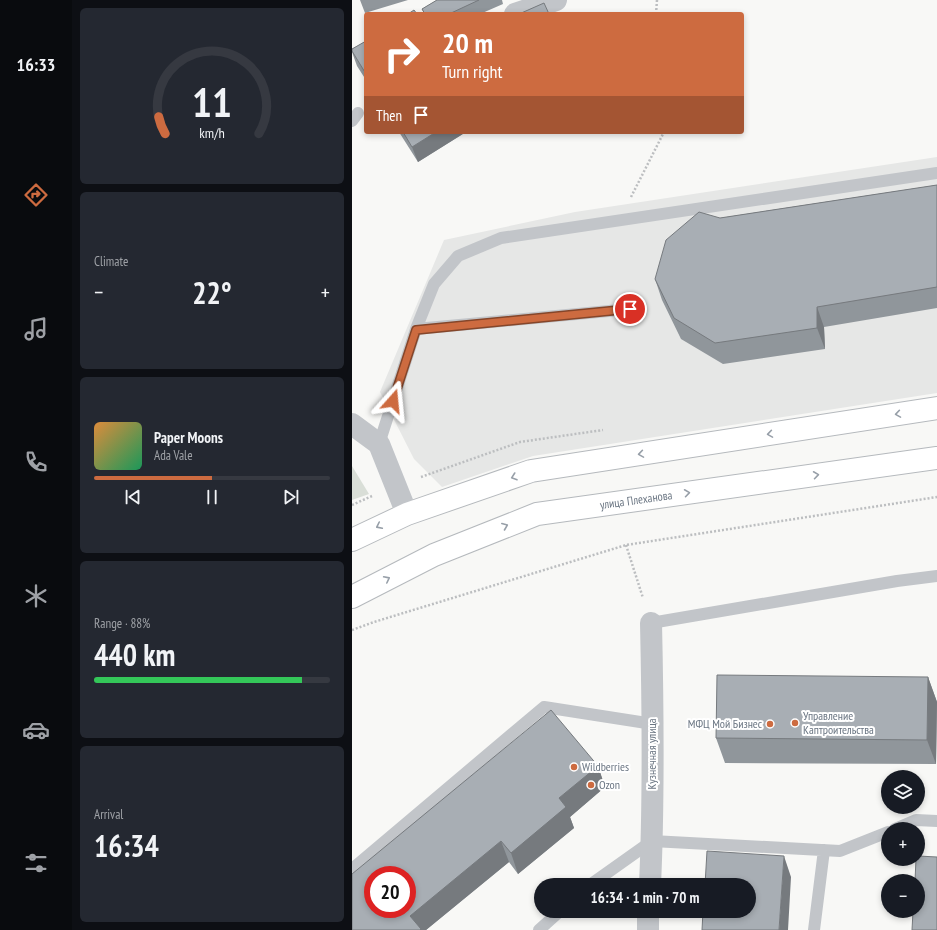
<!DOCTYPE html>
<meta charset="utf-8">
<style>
:root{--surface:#171b24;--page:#242831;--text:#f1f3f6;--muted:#9ea1a6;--line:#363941;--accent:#cd6b40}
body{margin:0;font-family:"PT Sans Narrow",sans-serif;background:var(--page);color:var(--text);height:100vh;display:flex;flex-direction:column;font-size:15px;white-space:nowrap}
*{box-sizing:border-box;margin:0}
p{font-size:13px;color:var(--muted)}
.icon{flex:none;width:22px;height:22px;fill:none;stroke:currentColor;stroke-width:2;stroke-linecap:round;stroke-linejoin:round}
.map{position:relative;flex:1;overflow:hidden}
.panel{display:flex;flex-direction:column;gap:8px;padding:8px;background:#0d0f14;width:280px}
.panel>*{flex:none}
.top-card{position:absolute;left:12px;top:12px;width:380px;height:122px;border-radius:4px;box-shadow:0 2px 6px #0003;background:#cd6b40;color:#fff;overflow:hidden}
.fabs{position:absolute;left:529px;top:770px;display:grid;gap:8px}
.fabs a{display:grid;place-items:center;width:44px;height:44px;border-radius:50%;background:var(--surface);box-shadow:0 2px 6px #0003;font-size:20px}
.speed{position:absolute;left:12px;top:866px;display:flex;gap:8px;font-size:20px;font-weight:700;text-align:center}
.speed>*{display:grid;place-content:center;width:52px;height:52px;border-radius:50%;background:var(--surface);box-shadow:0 2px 6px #0003;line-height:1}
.speed .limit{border:6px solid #d22;background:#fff;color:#111}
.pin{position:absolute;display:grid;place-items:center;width:34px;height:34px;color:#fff;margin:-17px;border:2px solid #fff;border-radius:50%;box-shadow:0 1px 4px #0007}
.me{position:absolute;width:44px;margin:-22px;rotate:18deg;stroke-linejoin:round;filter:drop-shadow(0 0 3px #0008)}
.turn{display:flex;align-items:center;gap:14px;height:84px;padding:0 12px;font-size:18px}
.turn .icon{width:52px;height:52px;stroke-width:2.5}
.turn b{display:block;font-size:28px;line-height:34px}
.then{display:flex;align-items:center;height:38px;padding:0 12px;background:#0003;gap:8px;font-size:15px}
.big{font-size:30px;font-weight:700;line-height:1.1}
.panel .card{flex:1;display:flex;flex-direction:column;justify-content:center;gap:6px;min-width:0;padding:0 14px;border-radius:6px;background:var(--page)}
.panel .dial{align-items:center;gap:0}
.dial svg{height:104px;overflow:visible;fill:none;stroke:var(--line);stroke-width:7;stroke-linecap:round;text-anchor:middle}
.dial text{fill:var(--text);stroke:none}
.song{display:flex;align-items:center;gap:12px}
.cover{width:48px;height:48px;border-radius:6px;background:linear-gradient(135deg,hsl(30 70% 55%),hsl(150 70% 35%))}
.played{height:4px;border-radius:2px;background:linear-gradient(90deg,var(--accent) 50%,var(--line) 50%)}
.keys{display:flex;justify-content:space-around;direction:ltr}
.heat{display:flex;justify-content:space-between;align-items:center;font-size:22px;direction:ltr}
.charge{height:6px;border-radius:3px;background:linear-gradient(90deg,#34c759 88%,var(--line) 0)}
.trip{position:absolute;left:182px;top:878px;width:222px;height:40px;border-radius:20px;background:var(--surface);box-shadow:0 2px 6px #0003;font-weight:700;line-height:40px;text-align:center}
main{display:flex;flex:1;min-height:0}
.dock{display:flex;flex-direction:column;width:72px;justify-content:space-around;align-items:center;background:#090b0e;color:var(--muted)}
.dock .icon{width:28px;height:28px}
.dock .current{color:var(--accent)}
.dock b{font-size:18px;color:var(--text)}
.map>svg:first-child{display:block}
.built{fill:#e6e7e6}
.green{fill:#d9ded7}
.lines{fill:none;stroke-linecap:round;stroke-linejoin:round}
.secondary-casing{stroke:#b5b9bd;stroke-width:24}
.path{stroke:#bcbec0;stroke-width:2.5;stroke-dasharray:2 2;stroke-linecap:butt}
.service{stroke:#c2c5c9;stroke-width:12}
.minor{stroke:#c2c5c9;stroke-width:22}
.secondary{stroke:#fff;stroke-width:22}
.wall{fill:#90969b}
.shaded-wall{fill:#767a7e}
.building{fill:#a8aeb4;stroke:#767a7e;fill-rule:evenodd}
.oneway{stroke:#979fa8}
.route-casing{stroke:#85462a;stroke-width:10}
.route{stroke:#cd6b40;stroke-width:7}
.poi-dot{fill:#cd6b40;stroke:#fff;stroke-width:1.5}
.labels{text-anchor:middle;stroke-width:4;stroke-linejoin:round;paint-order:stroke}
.street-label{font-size:12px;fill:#6b7683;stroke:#fff}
.poi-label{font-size:12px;fill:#6b7683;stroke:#fff;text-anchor:start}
</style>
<main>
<nav class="dock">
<b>16:33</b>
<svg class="icon current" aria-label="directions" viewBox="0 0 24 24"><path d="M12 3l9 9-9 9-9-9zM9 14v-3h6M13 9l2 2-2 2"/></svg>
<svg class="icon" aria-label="music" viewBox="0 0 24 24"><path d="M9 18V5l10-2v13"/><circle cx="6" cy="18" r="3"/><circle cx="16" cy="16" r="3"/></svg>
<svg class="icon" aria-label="phone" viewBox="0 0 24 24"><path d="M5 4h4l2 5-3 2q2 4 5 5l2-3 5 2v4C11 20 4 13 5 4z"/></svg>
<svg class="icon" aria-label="climate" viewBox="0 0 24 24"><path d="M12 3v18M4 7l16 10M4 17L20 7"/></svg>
<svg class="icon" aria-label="car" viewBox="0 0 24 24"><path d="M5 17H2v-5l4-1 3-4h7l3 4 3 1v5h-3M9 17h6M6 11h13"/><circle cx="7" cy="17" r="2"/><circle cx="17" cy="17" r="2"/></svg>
<svg class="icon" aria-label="filters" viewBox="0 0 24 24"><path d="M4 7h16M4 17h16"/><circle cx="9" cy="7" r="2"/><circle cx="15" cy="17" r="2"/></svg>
</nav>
<section class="panel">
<div class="card dial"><svg viewBox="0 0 100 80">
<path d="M14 69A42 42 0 1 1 86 69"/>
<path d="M14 69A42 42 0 0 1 9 56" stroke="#cd6b40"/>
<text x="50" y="56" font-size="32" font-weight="700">11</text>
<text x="50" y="72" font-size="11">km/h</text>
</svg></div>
<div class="card"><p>Climate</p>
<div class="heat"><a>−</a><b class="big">22°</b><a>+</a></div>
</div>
<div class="card">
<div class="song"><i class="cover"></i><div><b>Paper Moons</b><p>Ada Vale</p></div></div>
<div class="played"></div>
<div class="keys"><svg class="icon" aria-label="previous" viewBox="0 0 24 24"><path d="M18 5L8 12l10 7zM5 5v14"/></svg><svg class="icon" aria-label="pause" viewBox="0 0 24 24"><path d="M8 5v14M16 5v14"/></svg><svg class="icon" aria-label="next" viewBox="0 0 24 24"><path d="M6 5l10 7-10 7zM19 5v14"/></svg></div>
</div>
<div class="card"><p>Range · 88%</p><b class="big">440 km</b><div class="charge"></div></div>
<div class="card"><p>Arrival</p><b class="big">16:34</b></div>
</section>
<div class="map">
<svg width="585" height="930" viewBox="0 0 585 930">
<rect width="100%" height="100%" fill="#f8f8f6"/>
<path class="built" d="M585 157V393L181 456 90 487 62 459 28 392 92 240 223 212Z"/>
<path class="green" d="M0 466 17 494 0 500Z"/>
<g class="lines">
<defs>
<g id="secondary">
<path d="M0 540 55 514 179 471 585 408"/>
<path id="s1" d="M0 597 82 555 185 514 585 458"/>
</g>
</defs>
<use href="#secondary" class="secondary-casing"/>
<path class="path" d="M304 14 305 0
M279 197 312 132
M69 477 168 442 251 430
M0 505 20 496
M274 545 291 598
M0 630 22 622 274 545 585 497"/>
<path class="service" d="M0 121 6 113
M64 329 278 309
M27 444 64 329 82 284 106 256 149 238 585 173
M299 623 545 581 585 576
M543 829 564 820 585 821
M0 869 192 707 301 724
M238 885 300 841 488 851 536 832
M187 930 208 911
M462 930 472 850"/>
<path class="minor" d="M163 14 204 0
M0 424 27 444 55 514
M298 885C302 798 301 711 299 623
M296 930V911"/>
<use href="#secondary" class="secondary"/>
</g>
<path class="wall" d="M8 0H56L13 13Z
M85 0H150L151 4 128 14H72L70 9Z
M14 41V80L5 66 0 52V49Z
M47 132H114L66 162Z
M585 185V308L472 327 473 349 371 364 329 339 310 300 303 279 368 218Z
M576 677 585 702 584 764 373 763 364 738Z
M246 766 253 787 218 817 222 828 166 874 157 862 74 930H0Z"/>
<path class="shaded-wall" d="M84 132H114L66 162 60 147Z
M465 307 472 327 473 349 465 328Z
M576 677 585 702 584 764 575 740Z
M246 766 253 787 218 817 222 828 166 874 159 853 207 798Z
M149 841 157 862 74 930H64L58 916Z
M432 856 439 877 436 930H427Z"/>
<path class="building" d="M85 0H127L97 14H73L70 9Z
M192 3 197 14H167Z
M62 10 65 14H56Z
M14 41V74L0 51V49Z
M51 132H84L60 147Z
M585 185V287L465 307V328L363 343 322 318 303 279 314 240 347 212 368 218Z
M365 675 576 677 575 740 364 738Z
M199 710 246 766 207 798 214 807 159 853 149 841 58 916 69 929 68 930H0V874ZM21 875H55V909H21Z
M355 851 432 856 427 930H350L351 911H397V885H353Z
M566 856 585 857V930H560L561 911H566V881H563L564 859H566Z"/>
<defs><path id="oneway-chevron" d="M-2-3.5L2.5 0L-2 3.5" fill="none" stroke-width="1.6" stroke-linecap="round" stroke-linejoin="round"/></defs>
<g class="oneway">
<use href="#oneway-chevron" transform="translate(546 414) rotate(171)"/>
<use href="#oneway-chevron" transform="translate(418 434) rotate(171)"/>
<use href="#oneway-chevron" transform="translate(289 454) rotate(171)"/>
<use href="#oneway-chevron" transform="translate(464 475) rotate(-8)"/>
<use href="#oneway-chevron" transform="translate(162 477) rotate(161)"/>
<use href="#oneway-chevron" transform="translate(335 493) rotate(-8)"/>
<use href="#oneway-chevron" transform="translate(27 526) rotate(154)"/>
<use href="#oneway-chevron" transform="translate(153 526) rotate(-22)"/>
<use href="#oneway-chevron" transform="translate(35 579) rotate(-27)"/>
</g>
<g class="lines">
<defs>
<path id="route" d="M41 401 64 330 278 309"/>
</defs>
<use href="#route" class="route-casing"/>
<use href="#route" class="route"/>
</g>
<g class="poi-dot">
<circle cx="443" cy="723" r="4"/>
<circle cx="418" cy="724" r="4"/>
<circle cx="222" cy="767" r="4"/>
<circle cx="239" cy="785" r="4"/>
</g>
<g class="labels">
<g class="street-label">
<text dy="4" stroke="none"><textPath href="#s1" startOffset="303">улица Плеханова</textPath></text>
<text transform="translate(300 754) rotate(-90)" y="4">Кузнечная улица</text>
</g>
<g class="poi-label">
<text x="451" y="720">Управление<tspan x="451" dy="14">Каптроительства</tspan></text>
<text x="410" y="728" text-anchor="end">МФЦ Мой Бизнес</text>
<text x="230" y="771">Wildberries</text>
<text x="247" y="789">Ozon</text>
</g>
</g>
</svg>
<div class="fabs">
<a><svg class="icon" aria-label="layers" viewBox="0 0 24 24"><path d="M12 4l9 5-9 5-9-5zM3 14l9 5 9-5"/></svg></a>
<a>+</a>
<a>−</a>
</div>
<div class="speed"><div class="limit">20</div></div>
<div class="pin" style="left:278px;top:309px;background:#d93025"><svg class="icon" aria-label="arrive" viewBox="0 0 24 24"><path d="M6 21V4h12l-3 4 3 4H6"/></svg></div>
<svg class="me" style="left:41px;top:401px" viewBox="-20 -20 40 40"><path d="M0-17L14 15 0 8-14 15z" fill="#cd6b40" stroke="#fff" stroke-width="4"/></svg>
<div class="trip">16:34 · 1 min · 70 m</div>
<div class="top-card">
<div class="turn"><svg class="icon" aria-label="right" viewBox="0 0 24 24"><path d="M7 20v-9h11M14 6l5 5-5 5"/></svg><div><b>20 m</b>Turn right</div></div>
<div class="then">Then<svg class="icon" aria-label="arrive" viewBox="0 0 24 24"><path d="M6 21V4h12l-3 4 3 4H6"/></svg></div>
</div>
</div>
</main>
